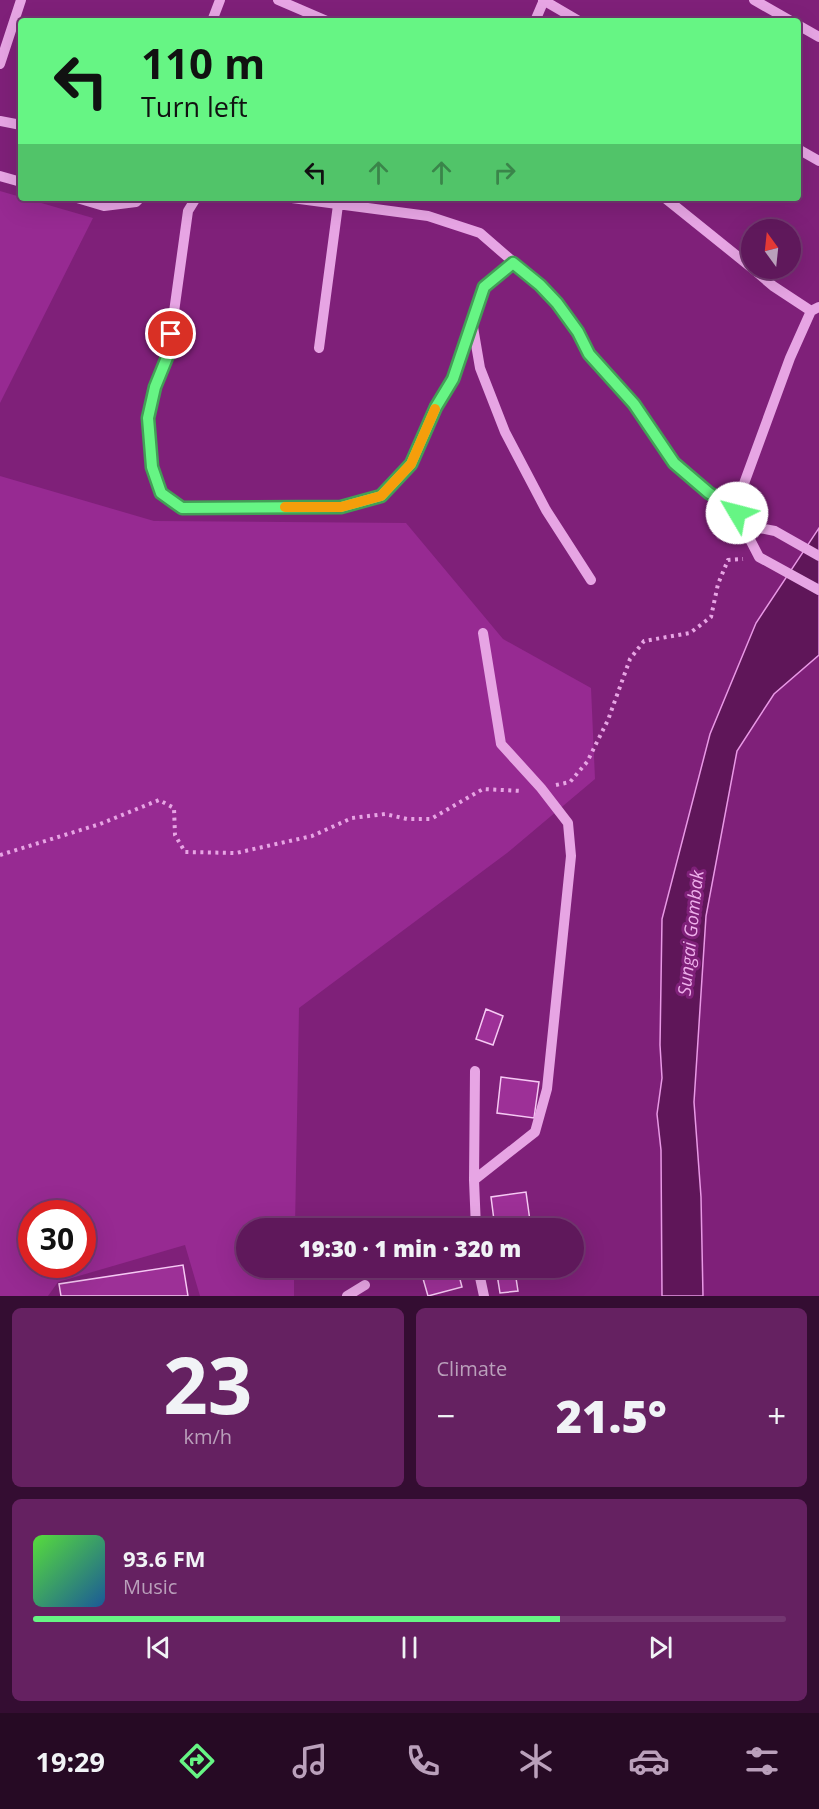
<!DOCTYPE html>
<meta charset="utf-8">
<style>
:root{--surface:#5f185b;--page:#652161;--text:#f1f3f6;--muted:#baa0bb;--line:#733771;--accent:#66f584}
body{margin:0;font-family:"Open Sans",sans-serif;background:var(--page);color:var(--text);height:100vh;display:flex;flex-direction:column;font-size:22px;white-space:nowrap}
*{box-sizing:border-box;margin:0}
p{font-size:20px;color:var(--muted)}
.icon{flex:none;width:33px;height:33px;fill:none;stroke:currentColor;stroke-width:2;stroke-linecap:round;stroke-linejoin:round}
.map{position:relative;height:1296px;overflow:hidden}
.panel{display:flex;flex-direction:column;gap:12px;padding:12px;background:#340d32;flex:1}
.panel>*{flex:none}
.guide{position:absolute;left:18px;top:18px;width:783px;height:183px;border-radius:6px;box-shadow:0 6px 24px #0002,0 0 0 2px var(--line);background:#66f584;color:#111;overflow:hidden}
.needle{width:39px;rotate:345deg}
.tools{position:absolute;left:741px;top:219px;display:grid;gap:12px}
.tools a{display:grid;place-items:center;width:60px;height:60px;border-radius:50%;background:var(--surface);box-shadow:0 6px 24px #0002,0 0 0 2px var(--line);font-size:30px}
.speed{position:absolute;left:18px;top:1200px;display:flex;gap:12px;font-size:30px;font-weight:700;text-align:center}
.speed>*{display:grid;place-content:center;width:78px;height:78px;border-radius:50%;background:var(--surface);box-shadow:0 6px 24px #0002,0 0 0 2px var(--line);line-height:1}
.speed .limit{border:9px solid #d22;background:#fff;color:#111}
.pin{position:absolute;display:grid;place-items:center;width:51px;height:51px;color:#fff;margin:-26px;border:3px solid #fff;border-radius:50%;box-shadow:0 2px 6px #0007}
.me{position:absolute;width:66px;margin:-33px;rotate:307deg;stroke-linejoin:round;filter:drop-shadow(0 0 4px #0008)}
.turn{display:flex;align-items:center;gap:21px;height:126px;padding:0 24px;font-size:27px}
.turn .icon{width:78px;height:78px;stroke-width:2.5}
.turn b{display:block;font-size:42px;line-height:51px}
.lanes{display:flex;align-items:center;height:57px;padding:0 24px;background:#0003;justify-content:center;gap:30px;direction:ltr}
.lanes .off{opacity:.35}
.big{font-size:45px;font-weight:800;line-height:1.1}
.panel .widget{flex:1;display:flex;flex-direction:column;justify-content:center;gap:9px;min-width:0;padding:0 21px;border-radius:9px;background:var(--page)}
.panel .dial{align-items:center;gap:0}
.dial b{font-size:78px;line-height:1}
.song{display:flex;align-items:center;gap:18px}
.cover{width:72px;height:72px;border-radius:9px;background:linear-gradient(135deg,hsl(110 70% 55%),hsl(210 70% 35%))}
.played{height:6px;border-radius:3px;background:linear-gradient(90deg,var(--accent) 70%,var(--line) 70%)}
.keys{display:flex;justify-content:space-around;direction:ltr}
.heat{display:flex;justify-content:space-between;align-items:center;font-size:33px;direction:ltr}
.panel .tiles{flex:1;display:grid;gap:12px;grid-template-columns:1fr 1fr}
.widget:last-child{grid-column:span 2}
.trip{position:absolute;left:236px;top:1218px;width:348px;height:60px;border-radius:30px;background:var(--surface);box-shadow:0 6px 24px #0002,0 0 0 2px var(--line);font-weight:800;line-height:60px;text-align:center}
.tab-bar{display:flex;height:96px;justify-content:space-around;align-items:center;background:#260a24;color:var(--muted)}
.tab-bar .icon{width:42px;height:42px}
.tab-bar .current{color:var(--accent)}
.tab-bar b{font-size:27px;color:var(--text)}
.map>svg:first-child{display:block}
.green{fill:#972a92;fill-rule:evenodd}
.water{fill:#5f1659;stroke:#e999e6;stroke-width:1.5}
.building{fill:#9d3097;stroke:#f6c9f4;stroke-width:1.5}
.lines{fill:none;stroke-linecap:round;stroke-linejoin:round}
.path{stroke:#e7a5e4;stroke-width:4;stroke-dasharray:3 4.5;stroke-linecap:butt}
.minor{stroke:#e7a5e4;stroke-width:10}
.route-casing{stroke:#429f56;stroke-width:15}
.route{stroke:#66f584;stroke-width:10}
.slow{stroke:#f59e0b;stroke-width:10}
.labels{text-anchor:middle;stroke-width:6;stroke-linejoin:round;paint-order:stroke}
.water-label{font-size:18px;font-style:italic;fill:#efb0ec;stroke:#7f2079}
</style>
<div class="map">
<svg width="819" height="1296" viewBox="0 0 819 1296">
<rect width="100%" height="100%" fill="#7f2079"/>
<path class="green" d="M0 191 93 218 0 403Z
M0 476 154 521 406 523 503 639 591 688 595 779 507 853 299 1008 295 1228H246V1268H294V1296H200L185 1245 58 1282 48 1296H0ZM32 1214H82V1264H32Z"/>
<path class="water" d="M819 528V655L774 694 737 751 706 916 694 1102 701 1197 703 1296H662L661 1150 657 1114 662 1078 660 1045 662 919 710 734 756 623Z"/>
<path class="building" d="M486 1009 503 1016 493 1045 476 1039Z
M501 1077 539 1082 534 1118 497 1113Z
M526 1192 531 1228H495L491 1197Z
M388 1219 391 1228H357Z
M183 1265 188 1296H61L59 1284Z
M420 1268H457L462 1287 428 1296Z
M496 1268H543L544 1274 516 1278 518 1291 500 1293Z"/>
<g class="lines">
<path class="path" d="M556 785 570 782 587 762 608 720 630 659 644 641 690 633 711 617 718 584 728 560 743 559
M0 855 100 824 159 800 174 808 175 835 185 852 236 853 312 836 352 818 385 814 407 819H431L483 789 522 791"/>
<path class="minor" d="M278 0 327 21
M543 0 579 21
M754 0 791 21
M212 21 220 0
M535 21 544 0
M798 25 819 37
M0 64 21 0
M0 121 21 125
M798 149 819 161
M0 176 21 182
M77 198 104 206 136 202 140 198
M196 198 188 211 168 355 155 387 148 418 152 467 161 493 182 508 341 507 381 496 411 464 436 407 453 379 484 287 513 263
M292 198 428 216 480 233 540 285 557 303 578 332 589 354 634 404 674 463 709 493 735 508
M665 198 752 268
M752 268 773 286 811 311
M819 307 811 311 790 358 735 508 741 522 759 557 819 590
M473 327 480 368 505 432 546 510 591 580
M319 348 338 205
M744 525 775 531 819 556
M475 1071 474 1180 476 1228
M474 1180 535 1132 547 1089 571 856 568 823 541 788 501 744 483 633
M478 1268 484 1296
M347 1296 365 1285"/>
</g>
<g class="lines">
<defs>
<path id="route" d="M171 334 168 355 155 387 148 418 152 467 161 493 182 508 341 507 381 496 411 464 436 407 453 379 484 287 513 263 540 285 557 303 578 332 589 354 634 404 674 463 709 493 735 508 737 513"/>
</defs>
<use href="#route" class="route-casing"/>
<use href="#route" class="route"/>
<path class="slow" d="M285 507H341L381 496 411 464 435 409"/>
</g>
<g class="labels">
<g class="water-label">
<text transform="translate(691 933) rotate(-84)" y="6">Sungai Gombak</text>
</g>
</g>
</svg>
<div class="tools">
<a><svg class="needle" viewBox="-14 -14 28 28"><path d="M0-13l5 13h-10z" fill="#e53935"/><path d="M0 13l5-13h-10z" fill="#baa0bb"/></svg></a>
</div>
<div class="speed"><div class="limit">30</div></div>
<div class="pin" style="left:171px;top:334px;background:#d93025"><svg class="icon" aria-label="arrive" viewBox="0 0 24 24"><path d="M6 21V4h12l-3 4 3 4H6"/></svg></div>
<svg class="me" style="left:737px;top:513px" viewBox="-20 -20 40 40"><circle r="19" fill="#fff"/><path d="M0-13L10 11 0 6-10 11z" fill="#66f584"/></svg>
<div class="trip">19:30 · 1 min · 320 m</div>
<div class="guide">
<div class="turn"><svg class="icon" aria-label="left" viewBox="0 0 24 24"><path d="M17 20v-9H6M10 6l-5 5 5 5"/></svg><div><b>110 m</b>Turn left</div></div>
<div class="lanes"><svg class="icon" aria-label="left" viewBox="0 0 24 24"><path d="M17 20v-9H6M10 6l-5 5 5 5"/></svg><svg class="icon off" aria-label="ahead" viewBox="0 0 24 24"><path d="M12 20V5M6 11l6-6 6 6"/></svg><svg class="icon off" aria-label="ahead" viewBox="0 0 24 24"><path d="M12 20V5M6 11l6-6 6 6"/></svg><svg class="icon off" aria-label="right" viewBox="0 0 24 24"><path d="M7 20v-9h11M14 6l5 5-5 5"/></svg></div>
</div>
</div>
<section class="panel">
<div class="tiles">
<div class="widget dial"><b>23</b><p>km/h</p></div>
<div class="widget"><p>Climate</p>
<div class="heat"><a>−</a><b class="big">21.5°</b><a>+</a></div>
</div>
<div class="widget">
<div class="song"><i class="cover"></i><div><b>93.6 FM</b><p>Music</p></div></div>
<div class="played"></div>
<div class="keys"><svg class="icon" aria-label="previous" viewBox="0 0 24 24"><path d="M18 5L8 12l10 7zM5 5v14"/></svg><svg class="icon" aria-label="pause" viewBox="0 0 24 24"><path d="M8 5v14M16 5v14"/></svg><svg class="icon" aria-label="next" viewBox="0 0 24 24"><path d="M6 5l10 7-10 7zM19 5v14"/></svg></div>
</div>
</div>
</section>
<nav class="tab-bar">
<b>19:29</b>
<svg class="icon current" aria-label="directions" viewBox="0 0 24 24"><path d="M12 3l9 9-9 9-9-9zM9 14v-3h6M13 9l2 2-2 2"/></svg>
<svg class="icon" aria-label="music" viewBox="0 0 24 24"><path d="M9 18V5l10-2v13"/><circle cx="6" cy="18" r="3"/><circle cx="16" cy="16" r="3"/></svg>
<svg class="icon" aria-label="phone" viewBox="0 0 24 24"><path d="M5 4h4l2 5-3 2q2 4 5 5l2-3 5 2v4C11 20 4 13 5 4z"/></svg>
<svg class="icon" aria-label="climate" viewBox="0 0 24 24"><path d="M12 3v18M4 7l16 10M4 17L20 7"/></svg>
<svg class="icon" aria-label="car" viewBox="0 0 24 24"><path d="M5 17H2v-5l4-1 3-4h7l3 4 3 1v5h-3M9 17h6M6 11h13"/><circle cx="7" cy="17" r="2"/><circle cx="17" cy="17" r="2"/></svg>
<svg class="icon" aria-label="filters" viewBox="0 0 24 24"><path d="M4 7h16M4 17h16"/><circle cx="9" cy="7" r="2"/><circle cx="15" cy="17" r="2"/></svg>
</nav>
